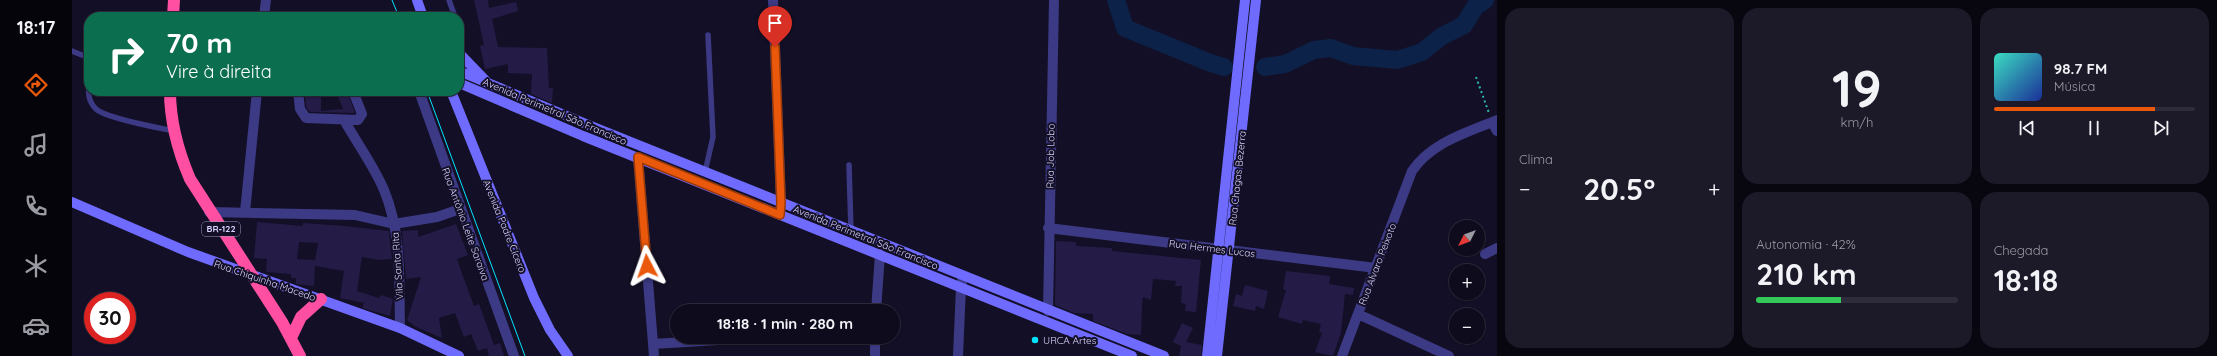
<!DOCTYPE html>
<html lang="pt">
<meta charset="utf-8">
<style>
:root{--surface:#0e0b1c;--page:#1c1929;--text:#f1f3f6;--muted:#9b9ba3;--line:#2e2b3b;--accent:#ea580c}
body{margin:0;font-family:Quicksand,sans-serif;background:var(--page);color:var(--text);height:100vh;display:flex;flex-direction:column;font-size:15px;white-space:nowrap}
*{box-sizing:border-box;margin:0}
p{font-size:13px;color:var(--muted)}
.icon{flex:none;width:22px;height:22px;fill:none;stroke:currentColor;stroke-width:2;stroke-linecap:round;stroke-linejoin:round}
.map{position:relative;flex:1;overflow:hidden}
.side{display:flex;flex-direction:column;gap:8px;padding:8px;background:#08060f;width:720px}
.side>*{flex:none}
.hud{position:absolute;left:12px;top:12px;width:380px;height:84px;border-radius:16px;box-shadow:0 1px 3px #0004,0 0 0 1px var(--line);background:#0b6e4f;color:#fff;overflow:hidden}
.needle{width:26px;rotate:228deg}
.fabs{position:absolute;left:1377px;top:220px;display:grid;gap:8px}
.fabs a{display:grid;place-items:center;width:36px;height:36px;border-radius:50%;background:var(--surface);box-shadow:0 1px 3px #0004,0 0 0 1px var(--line);font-size:20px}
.speed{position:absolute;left:12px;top:292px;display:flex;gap:8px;font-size:20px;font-weight:700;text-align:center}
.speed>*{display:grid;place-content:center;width:52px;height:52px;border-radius:50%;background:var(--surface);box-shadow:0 1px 3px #0004,0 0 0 1px var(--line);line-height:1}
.speed .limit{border:6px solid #d22;background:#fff;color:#111}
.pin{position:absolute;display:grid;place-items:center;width:34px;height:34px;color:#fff;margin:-41px -17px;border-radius:50% 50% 50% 0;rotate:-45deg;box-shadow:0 0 4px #0007}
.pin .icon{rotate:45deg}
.me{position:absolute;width:44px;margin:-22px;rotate:356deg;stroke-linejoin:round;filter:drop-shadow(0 0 3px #0008)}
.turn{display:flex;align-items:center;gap:14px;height:84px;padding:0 16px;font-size:18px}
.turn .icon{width:52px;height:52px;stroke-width:2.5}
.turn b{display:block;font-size:28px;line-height:34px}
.big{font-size:30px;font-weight:700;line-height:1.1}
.side .card{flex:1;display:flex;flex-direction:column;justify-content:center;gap:6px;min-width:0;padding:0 14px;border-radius:16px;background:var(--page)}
.side .dial{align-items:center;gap:0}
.dial b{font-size:52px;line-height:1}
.song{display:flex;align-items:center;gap:12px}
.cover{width:48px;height:48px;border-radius:6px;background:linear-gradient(135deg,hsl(170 70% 55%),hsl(230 70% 35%))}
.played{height:4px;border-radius:2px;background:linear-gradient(90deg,var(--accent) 80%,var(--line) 80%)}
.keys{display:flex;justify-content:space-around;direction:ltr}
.heat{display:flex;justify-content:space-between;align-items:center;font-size:22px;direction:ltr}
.charge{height:6px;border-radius:3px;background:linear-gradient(90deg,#34c759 42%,var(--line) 0)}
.side .tiles{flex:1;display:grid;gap:8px;grid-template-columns:repeat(3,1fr)}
.card:first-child{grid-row:span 2}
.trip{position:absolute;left:598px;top:304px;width:230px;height:40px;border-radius:20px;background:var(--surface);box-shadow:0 1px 3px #0004,0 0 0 1px var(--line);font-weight:700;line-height:40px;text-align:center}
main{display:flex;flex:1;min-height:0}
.tab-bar{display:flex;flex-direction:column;width:72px;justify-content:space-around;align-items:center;background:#06040b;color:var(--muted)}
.tab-bar .icon{width:28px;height:28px}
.tab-bar .active{color:var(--accent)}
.tab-bar b{font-size:18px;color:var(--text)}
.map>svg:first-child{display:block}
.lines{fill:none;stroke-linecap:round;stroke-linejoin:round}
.river{stroke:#0c2248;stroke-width:18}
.building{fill:#241b47;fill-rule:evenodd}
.path{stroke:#2fb8b0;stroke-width:2;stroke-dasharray:2 3;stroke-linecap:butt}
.lane{stroke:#3d3a85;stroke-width:5.5}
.street{stroke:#3d3a85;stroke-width:10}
.secondary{stroke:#6f6bff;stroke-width:10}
.highway{stroke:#ff4fa3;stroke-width:12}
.tram{stroke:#00e5ff;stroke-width:1}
.route-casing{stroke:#983908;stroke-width:10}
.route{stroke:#ea580c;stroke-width:7}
.poi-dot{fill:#00e5ff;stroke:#130f26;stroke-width:1.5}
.labels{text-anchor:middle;stroke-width:4;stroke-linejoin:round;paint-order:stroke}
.shield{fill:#130f26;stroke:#9e99be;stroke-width:1}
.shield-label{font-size:9px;font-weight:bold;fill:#d9d4ff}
.street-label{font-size:10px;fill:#d9d4ff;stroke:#130f26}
.poi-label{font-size:10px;fill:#d9d4ff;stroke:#130f26;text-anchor:start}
</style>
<main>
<nav class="tab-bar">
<b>18:17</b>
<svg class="icon active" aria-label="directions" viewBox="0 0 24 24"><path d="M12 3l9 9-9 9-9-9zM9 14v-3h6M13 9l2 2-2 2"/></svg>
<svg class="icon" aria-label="music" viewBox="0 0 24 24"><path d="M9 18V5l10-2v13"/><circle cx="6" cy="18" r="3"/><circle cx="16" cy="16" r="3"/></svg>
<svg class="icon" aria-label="phone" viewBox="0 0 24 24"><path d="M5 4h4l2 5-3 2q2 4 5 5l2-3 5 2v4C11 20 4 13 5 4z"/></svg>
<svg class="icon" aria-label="climate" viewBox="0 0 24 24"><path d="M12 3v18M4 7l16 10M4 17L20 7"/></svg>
<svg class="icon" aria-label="car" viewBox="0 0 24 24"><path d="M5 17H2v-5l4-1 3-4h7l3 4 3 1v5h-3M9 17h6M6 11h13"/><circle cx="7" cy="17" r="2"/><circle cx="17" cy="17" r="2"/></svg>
</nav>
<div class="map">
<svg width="1425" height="356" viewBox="0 0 1425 356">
<rect width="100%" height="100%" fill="#130f26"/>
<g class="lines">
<path class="river" d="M1044 0 1053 28 1136 62 1152 67
M1193 67 1213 64 1242 50 1259 48 1281 56 1325 60 1350 52 1370 36 1392 25 1403 7 1413 0"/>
</g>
<path class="building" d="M402 0H416L417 8 444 2 446 11 420 19 426 47 475 48 477 88H481L480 103 459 94 460 74 436 73V64L413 69 408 46 412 45Z
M233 91H238V97H249V111L271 109 264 91H275L283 113 238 112 234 107Z
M185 222 231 226V223L273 226 317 231 320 259 306 260 290 257 285 291 307 298 309 295 321 299 318 316 290 308 292 303 268 298 272 271 243 266 242 286 224 284V278H219V274L194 272 195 259 182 258ZM227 242 246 243 243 260 225 259Z
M384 224 396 255 385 259 392 279 402 306 407 304 422 345 428 343 432 356H417L415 348 406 351 399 334 392 337 383 313 367 318 370 338 344 327 335 320 349 277 334 279 330 231 346 230V237Z
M984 241 1004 242V246L1040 248V251L1129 260 1124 312 1113 311 1114 304 1109 303 1110 286H1103L1104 281 1081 279 1079 300 1071 297 1070 305 1068 304 1070 305 1069 335 1055 334 1021 321V314L1002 313 983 305Z
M1214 271 1258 276 1257 284 1282 288 1281 295 1273 294 1269 333 1261 356 1243 352 1250 333 1247 332 1249 324 1231 320 1230 324 1206 317 1214 290 1211 289Z
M1173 285 1196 291 1192 309 1184 306 1183 311 1161 306 1164 294 1170 296Z
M1110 323 1121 328 1114 342 1130 345 1129 356H1107L1109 346 1101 342Z"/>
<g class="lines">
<path class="path" d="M1404 77 1417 113"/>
<path class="lane" d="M377 0 383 17
M0 51 15 57 17 62
M17 83C16 93 16 101 24 109 33 118 87 128 102 131
M777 165 779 231
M633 172 641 137 636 35"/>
<path class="street" d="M701 0 709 203 708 215
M192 17 194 0
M226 91 228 109 234 118 286 120 290 114 281 91
M347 91 442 356
M272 120C285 143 302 166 312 190 330 233 327 282 328 328
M1420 122 1425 131
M566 157 582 356
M137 212 283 215 322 224 365 217 388 209
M173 212 185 91
M976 228 1304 268
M1413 254 1425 248
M804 311 808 254
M976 311 982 0
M1286 314 1377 356
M803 337V356
M581 344 696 337
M886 356 889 287 891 276
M1270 356 1340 171C1360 142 1394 133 1425 120"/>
<path class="secondary" d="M345 0 351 17
M387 53 414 81
M387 71 514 124 1092 356
M387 83 511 136 1060 356
M379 91 462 298 478 330 496 356
M0 202 116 252 328 328 387 356
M1135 356 1173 0
M1145 356 1184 0"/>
<path class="highway" d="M101 17 102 0
M98 91C98 122 106 151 118 179L210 322 228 356
M219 338 229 317 249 299"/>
<path class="tram" d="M320 0 327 17
M355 91 453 356"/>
</g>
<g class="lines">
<defs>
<path id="route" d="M575 266 566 157 708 215 709 203 703 47"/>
</defs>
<use href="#route" class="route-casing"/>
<use href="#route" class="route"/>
</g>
<circle class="poi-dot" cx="963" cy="340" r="4"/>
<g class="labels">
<rect class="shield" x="130" y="222" width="38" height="14" rx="3"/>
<g class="shield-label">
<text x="149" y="232">BR-122</text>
</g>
<g class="street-label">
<text transform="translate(483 111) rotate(23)" y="4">Avenida Perimetral São Francisco</text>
<text transform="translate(978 156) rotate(-89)" y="4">Rua Job Lobo</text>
<text transform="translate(1165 178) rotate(-84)" y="4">Rua Chagas Bezerra</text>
<text transform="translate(394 224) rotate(70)" y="4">Rua Antônio Leite Saraiva</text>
<text transform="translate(433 226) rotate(68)" y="4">Avenida Padre Cícero</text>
<text transform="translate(794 237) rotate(22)" y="4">Avenida Perimetral São Francisco</text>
<text transform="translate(1140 248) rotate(7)" y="4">Rua Hermes Lucas</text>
<text transform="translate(1305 264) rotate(-69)" y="4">Rua Alvaro Peixoto</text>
<text transform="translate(325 266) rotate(-94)" y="4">Vila Santa Rita</text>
<text transform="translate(193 280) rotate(19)" y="4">Rua Chiquinha Macedo</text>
</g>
<g class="poi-label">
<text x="971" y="344">URCA Artes</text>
</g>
</g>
</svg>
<div class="fabs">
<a><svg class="needle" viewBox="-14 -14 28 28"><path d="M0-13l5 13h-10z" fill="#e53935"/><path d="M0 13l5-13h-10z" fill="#9b9ba3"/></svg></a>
<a>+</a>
<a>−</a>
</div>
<div class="speed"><div class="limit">30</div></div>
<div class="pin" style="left:703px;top:47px;background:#d93025"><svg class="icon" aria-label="arrive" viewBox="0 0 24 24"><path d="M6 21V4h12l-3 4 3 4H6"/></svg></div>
<svg class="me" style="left:575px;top:266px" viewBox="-20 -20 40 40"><path d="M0-17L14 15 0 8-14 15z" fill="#ea580c" stroke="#fff" stroke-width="4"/></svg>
<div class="trip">18:18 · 1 min · 280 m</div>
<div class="hud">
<div class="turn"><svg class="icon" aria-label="right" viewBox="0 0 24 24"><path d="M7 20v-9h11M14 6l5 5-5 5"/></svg><div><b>70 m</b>Vire à direita</div></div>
</div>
</div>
<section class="side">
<div class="tiles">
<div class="card"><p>Clima</p>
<div class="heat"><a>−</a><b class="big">20.5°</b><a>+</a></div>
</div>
<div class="card dial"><b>19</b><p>km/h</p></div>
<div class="card">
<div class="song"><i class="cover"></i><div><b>98.7 FM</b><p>Música</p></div></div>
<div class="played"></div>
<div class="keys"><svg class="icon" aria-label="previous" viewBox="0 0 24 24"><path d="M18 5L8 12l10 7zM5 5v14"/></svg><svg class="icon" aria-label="pause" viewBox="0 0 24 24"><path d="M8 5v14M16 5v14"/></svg><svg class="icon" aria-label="next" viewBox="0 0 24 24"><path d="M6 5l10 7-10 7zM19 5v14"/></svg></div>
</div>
<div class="card"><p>Autonomia · 42%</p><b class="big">210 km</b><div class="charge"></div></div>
<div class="card"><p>Chegada</p><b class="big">18:18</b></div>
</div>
</section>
</main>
